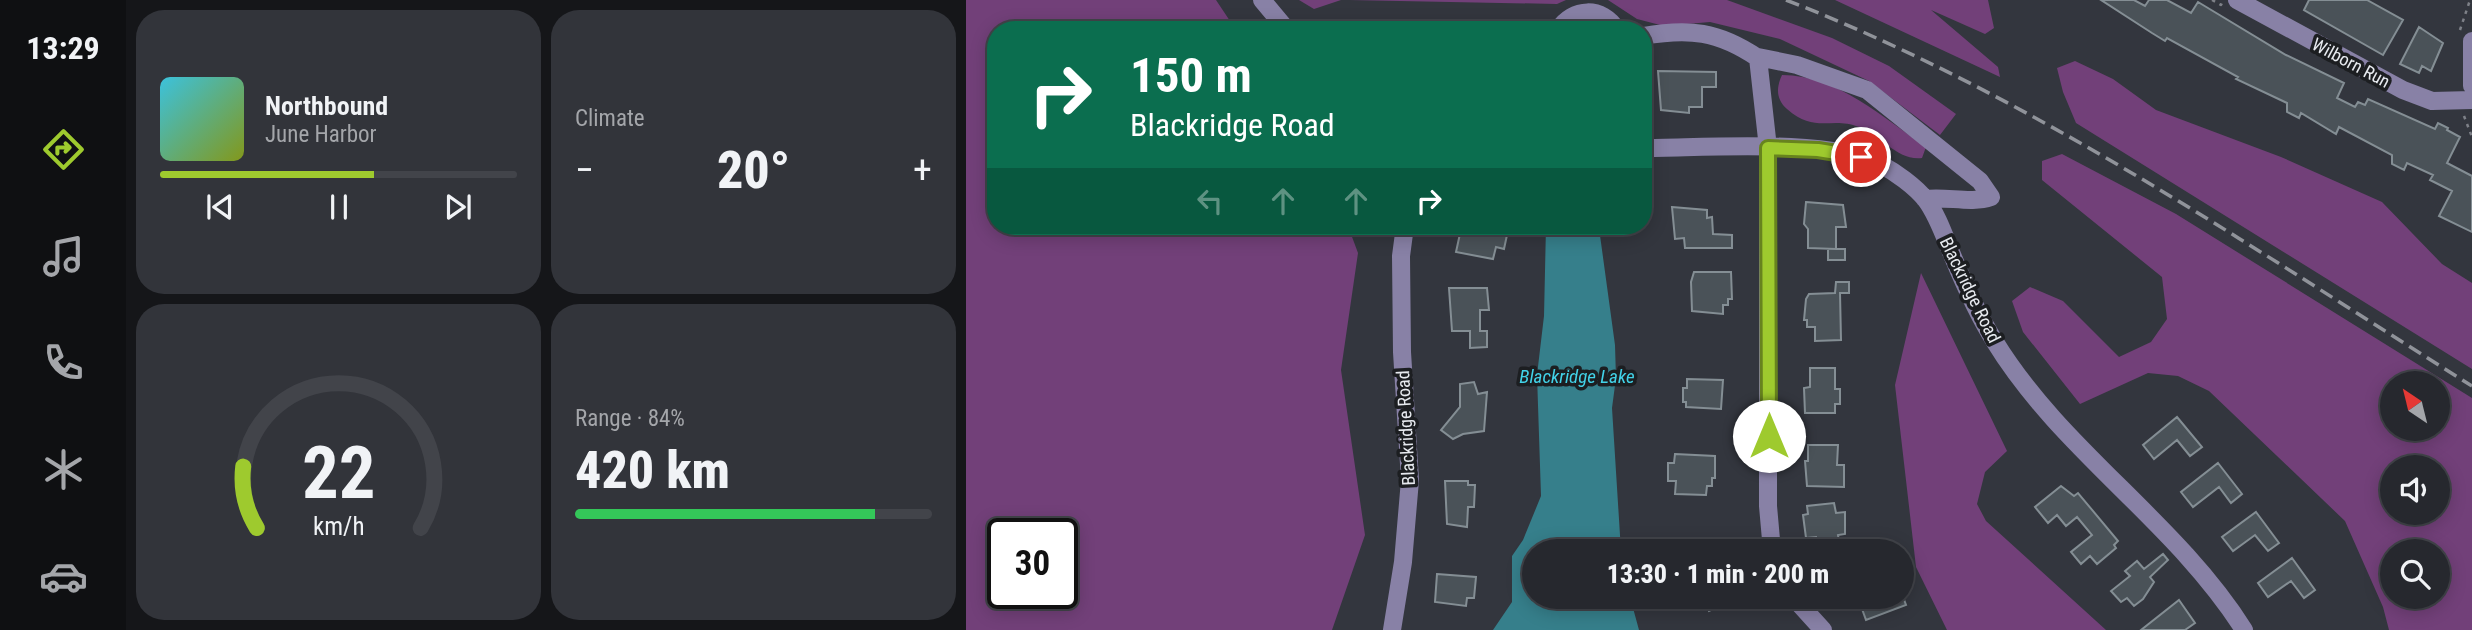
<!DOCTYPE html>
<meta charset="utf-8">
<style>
:root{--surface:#26282e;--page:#32343a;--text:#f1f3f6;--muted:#a4a6aa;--line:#42444a;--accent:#9eca2e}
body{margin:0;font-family:"Roboto Condensed",sans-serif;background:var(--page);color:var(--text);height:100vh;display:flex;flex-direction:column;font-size:26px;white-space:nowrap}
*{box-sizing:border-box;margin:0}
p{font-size:23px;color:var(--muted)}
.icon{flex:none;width:38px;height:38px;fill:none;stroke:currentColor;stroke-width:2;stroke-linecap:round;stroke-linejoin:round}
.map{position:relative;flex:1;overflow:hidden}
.details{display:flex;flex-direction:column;gap:10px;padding:10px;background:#151619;width:840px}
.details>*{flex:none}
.banner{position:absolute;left:21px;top:21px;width:665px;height:214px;border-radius:28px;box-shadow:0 4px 18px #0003,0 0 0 2px var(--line);background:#0b6e4f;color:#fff;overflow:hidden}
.needle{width:46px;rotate:325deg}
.tools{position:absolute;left:1414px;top:371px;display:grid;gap:14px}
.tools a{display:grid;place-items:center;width:70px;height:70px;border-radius:50%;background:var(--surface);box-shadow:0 4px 18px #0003,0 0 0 2px var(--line);font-size:35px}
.speed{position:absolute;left:21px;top:518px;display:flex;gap:14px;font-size:35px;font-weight:700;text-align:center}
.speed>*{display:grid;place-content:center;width:91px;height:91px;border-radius:50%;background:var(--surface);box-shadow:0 4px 18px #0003,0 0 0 2px var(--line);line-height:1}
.speed .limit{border:4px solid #111;border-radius:10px;background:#fff;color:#111}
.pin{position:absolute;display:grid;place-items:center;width:60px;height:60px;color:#fff;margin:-30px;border:4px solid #fff;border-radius:50%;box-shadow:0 2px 7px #0007}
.me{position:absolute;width:77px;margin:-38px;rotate:0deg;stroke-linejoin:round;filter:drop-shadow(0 0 5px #0008)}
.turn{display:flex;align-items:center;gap:24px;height:147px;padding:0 28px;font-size:32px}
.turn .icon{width:91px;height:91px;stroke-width:2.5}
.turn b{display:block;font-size:49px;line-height:60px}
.lanes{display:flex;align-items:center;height:66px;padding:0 28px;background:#0003;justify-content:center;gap:35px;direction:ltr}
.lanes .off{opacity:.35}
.big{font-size:52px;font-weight:800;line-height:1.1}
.details .tile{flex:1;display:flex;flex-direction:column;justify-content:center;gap:10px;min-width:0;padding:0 24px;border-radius:28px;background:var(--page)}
.details .dial{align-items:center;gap:0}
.dial svg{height:182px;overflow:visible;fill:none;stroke:var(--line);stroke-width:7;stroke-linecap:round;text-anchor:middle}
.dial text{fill:var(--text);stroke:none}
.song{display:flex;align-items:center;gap:21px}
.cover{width:84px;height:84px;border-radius:10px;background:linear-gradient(135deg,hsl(190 70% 55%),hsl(70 70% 35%))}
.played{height:7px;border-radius:4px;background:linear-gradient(90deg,var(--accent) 60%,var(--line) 60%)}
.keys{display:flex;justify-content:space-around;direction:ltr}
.heat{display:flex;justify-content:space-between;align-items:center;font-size:38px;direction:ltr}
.charge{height:10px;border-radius:5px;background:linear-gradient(90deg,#34c759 84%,var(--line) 0)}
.details .tiles{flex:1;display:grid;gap:10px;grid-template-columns:repeat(2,1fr)}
.trip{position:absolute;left:556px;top:539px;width:392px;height:70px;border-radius:35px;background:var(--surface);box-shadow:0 4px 18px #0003,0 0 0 2px var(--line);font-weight:800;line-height:70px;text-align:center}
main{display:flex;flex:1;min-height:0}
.menu{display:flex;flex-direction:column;width:126px;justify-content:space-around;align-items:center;background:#0f1012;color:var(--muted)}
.menu .icon{width:49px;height:49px}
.menu .on{color:var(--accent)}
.menu b{font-size:32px;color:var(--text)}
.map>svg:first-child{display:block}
.green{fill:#724079;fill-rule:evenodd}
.water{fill:#367f8b}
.building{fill:#4a5258;stroke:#848e94;stroke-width:2}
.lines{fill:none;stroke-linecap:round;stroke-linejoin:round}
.path{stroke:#7e8188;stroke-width:2.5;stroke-dasharray:3.5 5;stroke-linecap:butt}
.minor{stroke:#8881a6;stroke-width:18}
.rail{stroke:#90939a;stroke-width:3.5;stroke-dasharray:14 7;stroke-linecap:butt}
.route-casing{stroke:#67831e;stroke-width:18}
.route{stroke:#9eca2e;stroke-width:12}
.labels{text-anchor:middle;stroke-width:7;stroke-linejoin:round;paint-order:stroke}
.street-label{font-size:18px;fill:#e7eaef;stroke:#1c1e21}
.water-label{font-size:19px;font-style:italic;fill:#42d3e9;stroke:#1c1e21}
</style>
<main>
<nav class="menu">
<b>13:29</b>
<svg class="icon on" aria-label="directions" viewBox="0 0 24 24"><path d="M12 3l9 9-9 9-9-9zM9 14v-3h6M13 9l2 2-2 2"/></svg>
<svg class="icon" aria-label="music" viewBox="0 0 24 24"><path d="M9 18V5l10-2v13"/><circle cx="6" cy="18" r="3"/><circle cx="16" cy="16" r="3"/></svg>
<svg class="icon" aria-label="phone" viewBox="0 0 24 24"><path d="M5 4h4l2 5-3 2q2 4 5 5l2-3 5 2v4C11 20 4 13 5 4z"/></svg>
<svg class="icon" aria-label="climate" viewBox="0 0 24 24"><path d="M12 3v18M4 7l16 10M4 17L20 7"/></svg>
<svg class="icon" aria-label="car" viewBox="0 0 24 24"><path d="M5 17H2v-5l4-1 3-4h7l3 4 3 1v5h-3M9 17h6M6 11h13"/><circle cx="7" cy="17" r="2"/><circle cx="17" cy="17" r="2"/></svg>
</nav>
<section class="details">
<div class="tiles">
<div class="tile">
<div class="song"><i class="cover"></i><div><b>Northbound</b><p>June Harbor</p></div></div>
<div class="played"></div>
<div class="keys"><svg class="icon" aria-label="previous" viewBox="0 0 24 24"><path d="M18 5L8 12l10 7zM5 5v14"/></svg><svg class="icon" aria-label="pause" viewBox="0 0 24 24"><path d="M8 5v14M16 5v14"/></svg><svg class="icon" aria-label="next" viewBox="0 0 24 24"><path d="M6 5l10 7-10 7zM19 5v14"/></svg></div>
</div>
<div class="tile"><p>Climate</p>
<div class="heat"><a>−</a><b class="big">20°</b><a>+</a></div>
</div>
<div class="tile dial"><svg viewBox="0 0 100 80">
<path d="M14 69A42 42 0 1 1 86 69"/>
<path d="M14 69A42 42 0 0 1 8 42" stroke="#9eca2e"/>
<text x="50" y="56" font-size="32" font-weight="700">22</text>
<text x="50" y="72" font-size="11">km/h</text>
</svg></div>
<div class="tile"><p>Range · 84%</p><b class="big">420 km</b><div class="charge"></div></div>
</div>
</section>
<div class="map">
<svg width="1506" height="630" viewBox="0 0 1506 630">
<rect width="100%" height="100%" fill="#33363e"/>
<path class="green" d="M0 0H250L270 30H30V226H382L392 253 375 370 399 535 366 630H0ZM37 534H96V593H37Z
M333 0H375L348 9Z
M383 0H600L591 4Z
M642 0H761L866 38 923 66 990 114 974 135 903 81 814 39 744 22 698 26 671 19Z
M869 0H1022L1028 28 1019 34 965 10 1032 67 1034 77Z
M1109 61 1147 79 1190 110 1315 157 1416 202 1476 264 1506 283V369L1110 123 1097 92 1091 68Z
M816 75C872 75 917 118 960 147L956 158C931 161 915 135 893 127 866 116 849 134 821 109 810 99 810 88 816 75Z
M1096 154 1210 214 1506 398V630H1423L1417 607 1379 521 1243 391 1212 376 1182 373 1114 404 1057 332 1046 301 1064 287 1097 301 1153 357 1185 342 1201 319 1196 277 1076 180V161ZM1426 383H1472V429H1426ZM1426 467H1472V513H1426ZM1426 551H1472V597H1426Z
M955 273 1041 451 1019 472 1011 504 1020 521 1140 630H981L950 567 929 385Z"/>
<path class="water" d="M580 226 633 228 649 345 650 378 646 408 655 551H569V597H664L673 630H527L546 602V556L557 540 575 496 571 375 578 316Z"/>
<path class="building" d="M1135 0H1168L1179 6 1183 0H1201L1225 13 1232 2 1320 55 1378 83 1371 98 1389 107 1392 102 1399 105 1402 99 1469 129 1472 123 1482 128 1481 130 1494 137 1481 163 1506 176V232L1473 216 1486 191 1464 180 1467 175 1441 163 1438 170 1426 164V155L1373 127 1370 134 1335 113 1333 118 1321 112V103L1270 79 1272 77 1201 38 1199 41 1186 33Z
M1343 0H1401L1437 20 1417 55 1338 10Z
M1453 27 1477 43 1465 71 1456 66 1453 73 1434 64Z
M692 71 750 72V87H736V107H723V113L695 110Z
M840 202 877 205 880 227H870V249L842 248V229L838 224Z
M706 207 741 210V218L746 217 747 234 766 235V248H719L718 238 709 239Z
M500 226H537L536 234 541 235 538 249 530 247 527 259 490 252 495 229 499 230Z
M862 249H879V260H862Z
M728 272H765L766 299H762V305H757V314L726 311 725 282Z
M870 282H883V293H874L875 340 849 341V327H841V320H838L840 299 843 294 869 293Z
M483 288H521L523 310H514V331H521V347L504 348V331H486Z
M844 368H869V389H874V404H869V413H839L838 388 844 387Z
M721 379 757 380 755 409 720 407V402H717V388H721Z
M508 382 512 394 521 392 518 431 497 434 487 439 475 430 494 407V384Z
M1211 417 1236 447 1224 456 1211 440 1188 459 1177 445Z
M842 445H872L871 465H878V487L841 486 839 461H842Z
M709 454 749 456V478H746V486H741L740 495 709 494 710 481H702V463H708Z
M1252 463 1276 494 1265 503 1253 487 1227 507 1215 492Z
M479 481H502V485H509L508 507H502L501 527 481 524Z
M1095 486 1108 496 1112 493 1152 541 1148 545 1150 548 1131 564 1124 556 1115 564 1105 552 1126 535 1111 517 1100 526 1091 515 1082 523 1069 507Z
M868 503 870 513 879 512V534L872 535 874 548 851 551 850 537 840 538 837 515 842 514 841 506Z
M1290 512 1313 543 1302 551 1289 535 1267 551 1256 537Z
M1197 554 1202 560 1184 577 1188 582 1177 599 1168 606 1161 598 1155 602 1145 591 1164 576 1159 571 1171 561 1178 569Z
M1326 558 1349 590 1338 598 1325 581 1302 597 1292 583Z
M471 574 510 577 508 598H501L500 606 469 602Z
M737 597H774L743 611Z
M900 597H937L940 605 900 620 895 606 902 603Z
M1213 600 1229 623 1219 630H1175Z"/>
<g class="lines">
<path class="path" d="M1246 0 1255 5 1257 1
M554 30 580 21
M1494 30 1504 0
M1498 116 1506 137"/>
<path class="minor" d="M296 0 321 30
M1271 0 1437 90 1466 101 1506 100
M592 30C607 7 636 6 651 30
M677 36C723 28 752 31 792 58L802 148V506L806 551
M1506 41V86
M792 57 831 65 901 90 1014 181 1025 197C1005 204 981 196 959 199
M677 148C738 148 861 138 914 164 929 172 949 186 960 200 972 216 979 238 987 257 999 286 1012 315 1029 342 1096 451 1210 522 1278 630
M827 597 857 630
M426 630 437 562 444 480 436 352 435 256 439 226"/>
<path class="rail" d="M820 0C1065 95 1284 247 1506 386"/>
</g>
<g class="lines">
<defs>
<path id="route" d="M803 436 802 148 852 150 895 157"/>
</defs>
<use href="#route" class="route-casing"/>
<use href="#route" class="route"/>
</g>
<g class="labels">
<g class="street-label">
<text transform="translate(1385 63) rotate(28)" y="6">Wilborn Run</text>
<text transform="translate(1004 290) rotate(64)" y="6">Blackridge Road</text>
<text transform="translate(440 428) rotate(-93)" y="6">Blackridge Road</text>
</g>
<g class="water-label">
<text x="611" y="383">Blackridge Lake</text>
</g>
</g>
</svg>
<div class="tools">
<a><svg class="needle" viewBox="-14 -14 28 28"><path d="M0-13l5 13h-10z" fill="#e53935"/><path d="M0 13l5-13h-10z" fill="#a4a6aa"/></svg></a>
<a><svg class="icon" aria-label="sound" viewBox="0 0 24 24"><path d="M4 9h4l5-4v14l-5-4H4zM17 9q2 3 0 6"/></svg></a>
<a><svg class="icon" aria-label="search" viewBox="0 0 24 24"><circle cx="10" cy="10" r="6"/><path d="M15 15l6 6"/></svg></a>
</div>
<div class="speed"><div class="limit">30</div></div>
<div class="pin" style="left:895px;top:157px;background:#d93025"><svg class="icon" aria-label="arrive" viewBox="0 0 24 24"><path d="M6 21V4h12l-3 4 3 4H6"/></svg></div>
<svg class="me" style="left:803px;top:436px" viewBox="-20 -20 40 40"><circle r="19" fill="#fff"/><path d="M0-13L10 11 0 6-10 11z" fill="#9eca2e"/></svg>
<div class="trip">13:30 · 1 min · 200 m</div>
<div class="banner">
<div class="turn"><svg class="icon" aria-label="right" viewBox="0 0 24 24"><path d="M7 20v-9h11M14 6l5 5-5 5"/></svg><div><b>150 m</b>Blackridge Road</div></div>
<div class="lanes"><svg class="icon off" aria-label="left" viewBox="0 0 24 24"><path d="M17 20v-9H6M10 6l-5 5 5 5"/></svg><svg class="icon off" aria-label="ahead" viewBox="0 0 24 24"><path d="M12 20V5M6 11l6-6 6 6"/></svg><svg class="icon off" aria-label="ahead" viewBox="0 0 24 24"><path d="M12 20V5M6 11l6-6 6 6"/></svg><svg class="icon" aria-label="right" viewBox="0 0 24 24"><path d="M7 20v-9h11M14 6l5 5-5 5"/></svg></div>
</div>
</div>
</main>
